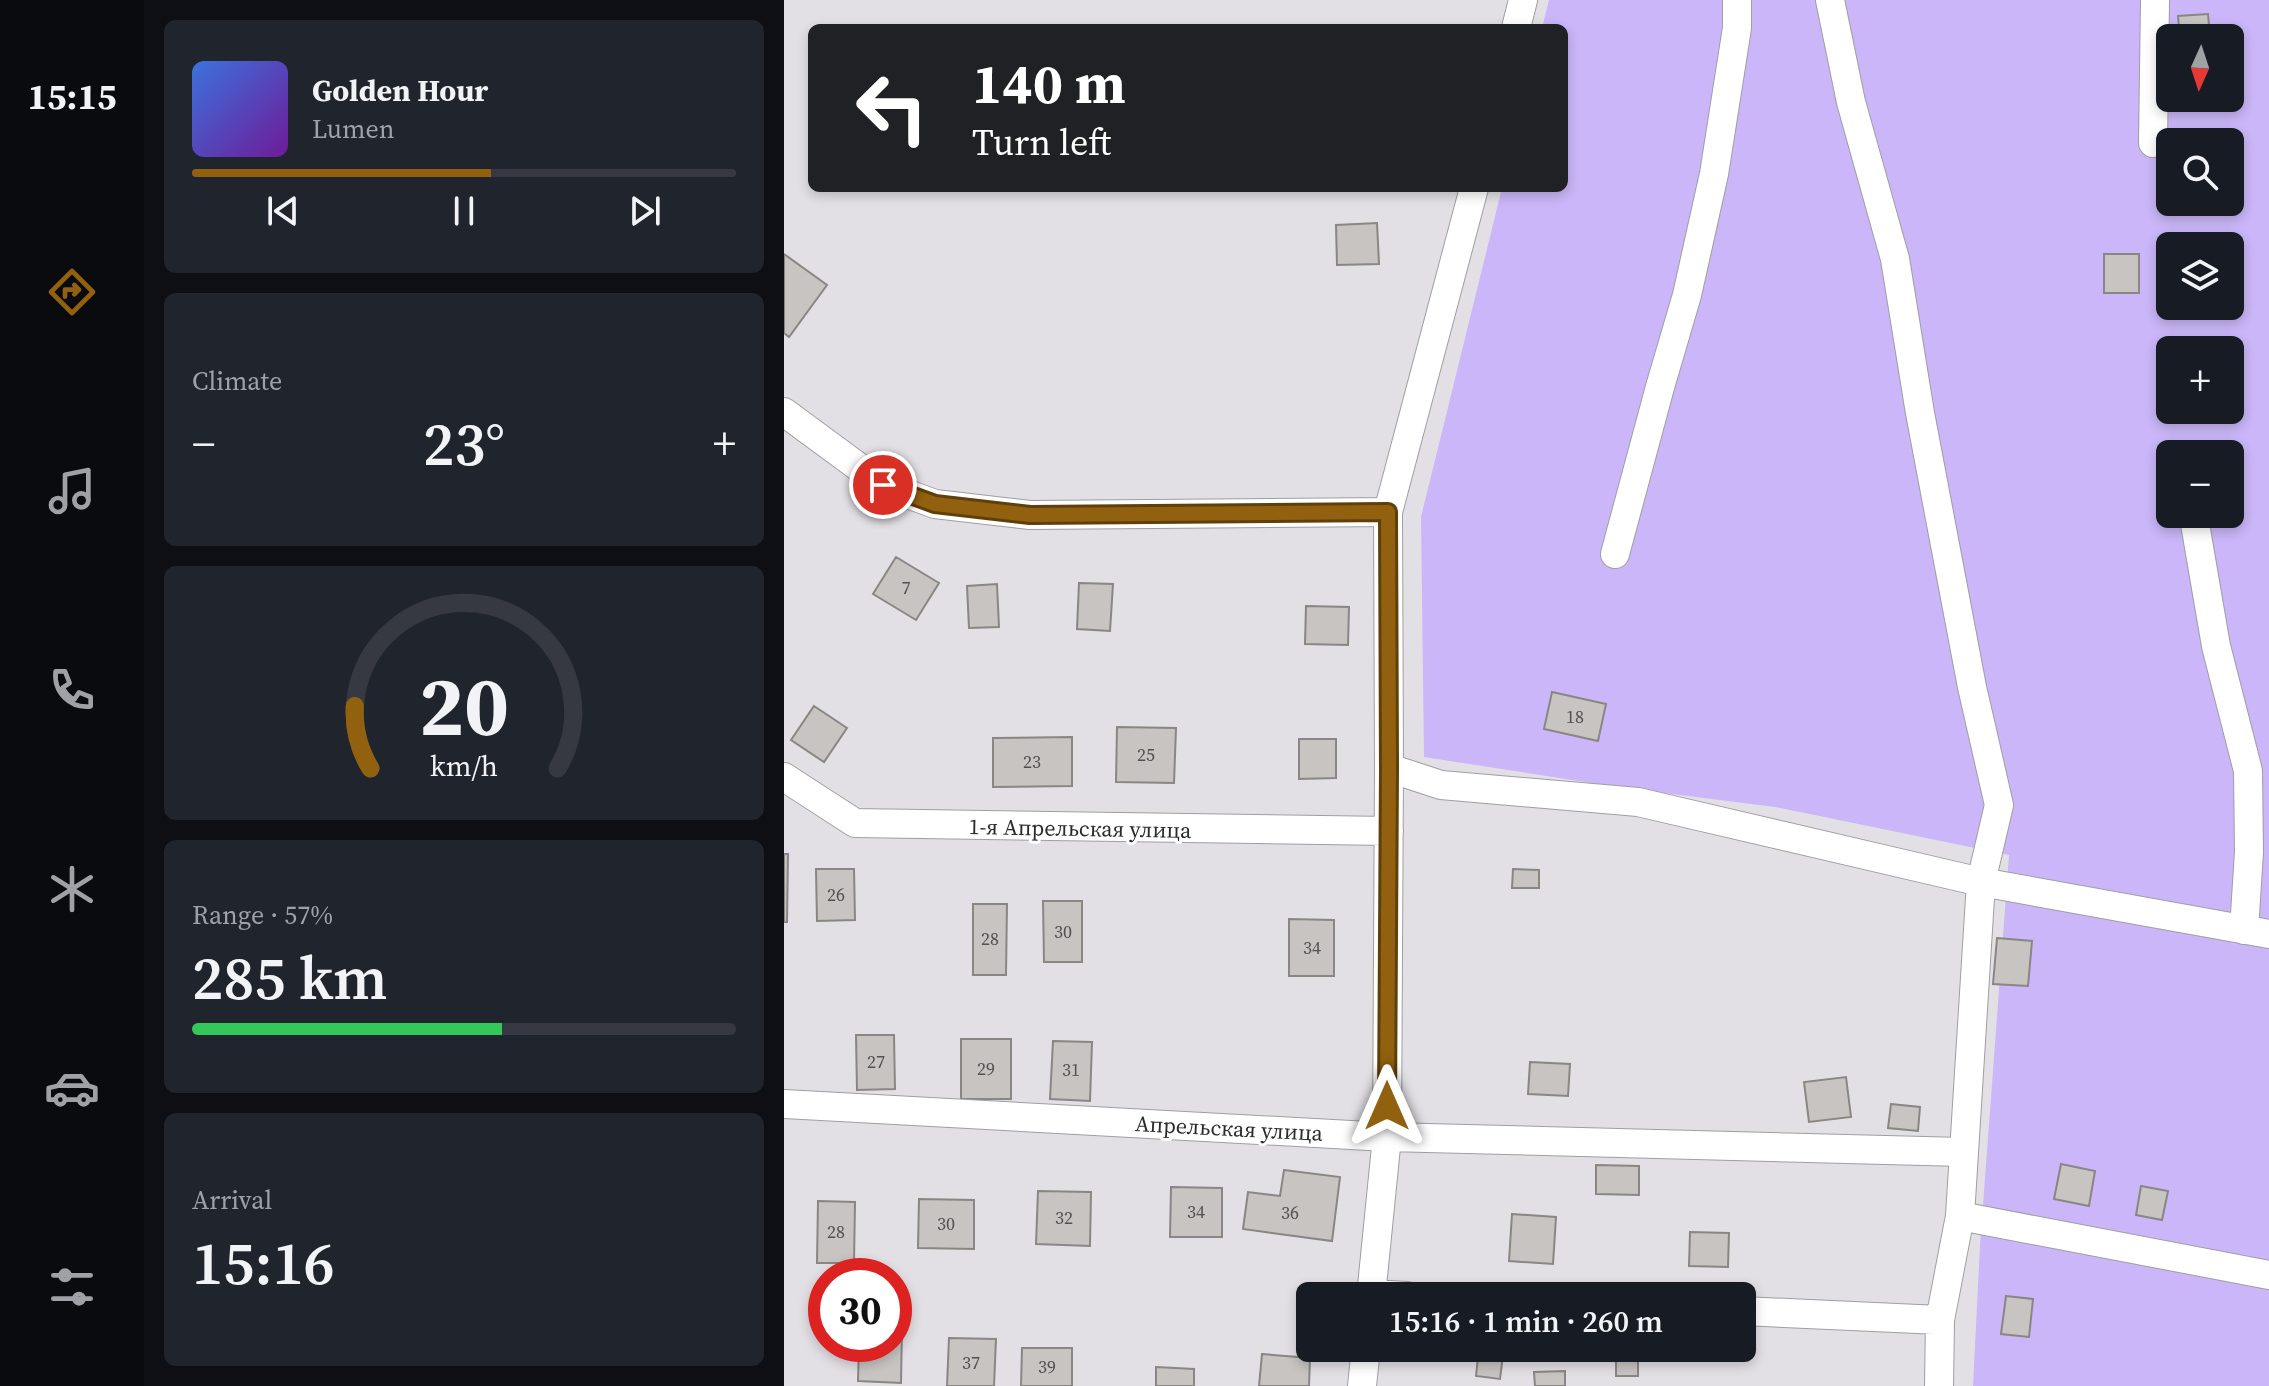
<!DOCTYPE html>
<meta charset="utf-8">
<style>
:root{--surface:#171b24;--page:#20242c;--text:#f1f3f6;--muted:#9ea1a6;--line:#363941;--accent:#926110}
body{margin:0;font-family:"Source Serif 4",serif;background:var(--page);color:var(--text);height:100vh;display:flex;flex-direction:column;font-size:30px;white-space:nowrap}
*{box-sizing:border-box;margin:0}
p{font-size:26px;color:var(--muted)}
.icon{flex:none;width:44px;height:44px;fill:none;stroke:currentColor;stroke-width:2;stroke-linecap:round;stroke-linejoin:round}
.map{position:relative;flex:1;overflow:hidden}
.details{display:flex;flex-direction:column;gap:20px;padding:20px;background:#0d0f14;width:640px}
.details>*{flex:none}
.guide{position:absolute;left:24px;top:24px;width:760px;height:168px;border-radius:12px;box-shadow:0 4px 12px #0003;background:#202124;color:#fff;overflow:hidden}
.needle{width:52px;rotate:183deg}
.buttons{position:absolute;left:1372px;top:24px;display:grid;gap:16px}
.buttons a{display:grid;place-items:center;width:88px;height:88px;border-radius:12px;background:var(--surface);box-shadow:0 4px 12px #0003;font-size:40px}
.speed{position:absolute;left:24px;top:1258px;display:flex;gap:16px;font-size:40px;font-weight:700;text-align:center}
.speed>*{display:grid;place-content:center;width:104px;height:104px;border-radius:50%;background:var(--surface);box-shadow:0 4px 12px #0003;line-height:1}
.speed .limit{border:12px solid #d22;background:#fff;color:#111}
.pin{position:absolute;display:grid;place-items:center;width:68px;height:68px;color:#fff;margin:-34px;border:4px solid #fff;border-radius:50%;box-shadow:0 2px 8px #0007}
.me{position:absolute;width:88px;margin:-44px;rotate:0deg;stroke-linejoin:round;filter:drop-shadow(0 0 6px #0008)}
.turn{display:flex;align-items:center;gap:28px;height:168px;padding:0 32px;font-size:36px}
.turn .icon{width:104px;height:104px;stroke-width:2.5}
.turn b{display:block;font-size:56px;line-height:68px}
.big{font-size:60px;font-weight:600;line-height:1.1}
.details .card{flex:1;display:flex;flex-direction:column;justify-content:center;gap:12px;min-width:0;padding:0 28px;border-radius:12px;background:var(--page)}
.details .dial{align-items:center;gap:0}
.dial svg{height:208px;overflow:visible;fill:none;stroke:var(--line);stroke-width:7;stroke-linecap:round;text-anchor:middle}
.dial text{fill:var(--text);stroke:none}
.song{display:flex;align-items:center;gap:24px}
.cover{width:96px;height:96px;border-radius:12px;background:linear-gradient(135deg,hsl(220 70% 55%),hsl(280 70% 35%))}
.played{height:8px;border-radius:4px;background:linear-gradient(90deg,var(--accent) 55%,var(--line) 55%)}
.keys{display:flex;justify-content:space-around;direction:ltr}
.heat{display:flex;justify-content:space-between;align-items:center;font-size:44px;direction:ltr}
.charge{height:12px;border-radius:6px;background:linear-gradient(90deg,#34c759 57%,var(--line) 0)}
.trip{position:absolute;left:512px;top:1282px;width:460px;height:80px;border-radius:12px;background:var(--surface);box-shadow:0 4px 12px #0003;font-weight:600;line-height:80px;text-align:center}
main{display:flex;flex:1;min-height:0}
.tab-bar{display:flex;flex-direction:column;width:144px;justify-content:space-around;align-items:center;background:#090b0e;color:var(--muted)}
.tab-bar .icon{width:56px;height:56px}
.tab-bar .active{color:var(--accent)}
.tab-bar b{font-size:36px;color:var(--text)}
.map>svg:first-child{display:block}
.green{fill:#cab6f8;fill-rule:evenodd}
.building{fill:#c7c4c1;stroke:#898683;stroke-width:2}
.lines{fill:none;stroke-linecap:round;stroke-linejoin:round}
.minor-casing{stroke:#9f9ea2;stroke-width:30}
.minor{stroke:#fff;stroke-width:28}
.route-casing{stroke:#5f3f0a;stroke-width:20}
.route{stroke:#926110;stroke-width:14}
.labels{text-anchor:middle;stroke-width:6;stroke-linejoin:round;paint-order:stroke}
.number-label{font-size:18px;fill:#525152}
.street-label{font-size:22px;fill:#2b2b2d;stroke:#fff}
</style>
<main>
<nav class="tab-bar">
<b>15:15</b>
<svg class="icon active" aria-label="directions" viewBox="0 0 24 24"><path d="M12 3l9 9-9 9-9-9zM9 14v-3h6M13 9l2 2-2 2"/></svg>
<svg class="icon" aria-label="music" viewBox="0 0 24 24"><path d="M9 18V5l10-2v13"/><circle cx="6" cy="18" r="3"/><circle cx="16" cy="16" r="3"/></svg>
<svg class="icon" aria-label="phone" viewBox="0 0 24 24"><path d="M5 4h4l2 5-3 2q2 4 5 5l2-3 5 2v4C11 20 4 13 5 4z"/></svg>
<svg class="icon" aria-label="climate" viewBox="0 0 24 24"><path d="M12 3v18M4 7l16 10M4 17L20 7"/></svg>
<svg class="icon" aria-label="car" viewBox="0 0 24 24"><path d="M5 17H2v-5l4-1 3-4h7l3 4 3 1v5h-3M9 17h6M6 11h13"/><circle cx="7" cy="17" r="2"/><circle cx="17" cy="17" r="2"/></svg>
<svg class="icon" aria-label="filters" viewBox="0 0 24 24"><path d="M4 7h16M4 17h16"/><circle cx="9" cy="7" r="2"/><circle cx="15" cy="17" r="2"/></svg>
</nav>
<section class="details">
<div class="card">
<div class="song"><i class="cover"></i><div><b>Golden Hour</b><p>Lumen</p></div></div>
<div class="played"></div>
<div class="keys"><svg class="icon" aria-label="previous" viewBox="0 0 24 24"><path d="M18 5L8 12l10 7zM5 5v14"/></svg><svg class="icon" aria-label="pause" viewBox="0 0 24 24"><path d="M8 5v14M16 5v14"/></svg><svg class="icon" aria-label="next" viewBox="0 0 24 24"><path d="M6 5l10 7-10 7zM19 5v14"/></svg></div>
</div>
<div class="card"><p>Climate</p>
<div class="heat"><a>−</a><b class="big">23°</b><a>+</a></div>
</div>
<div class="card dial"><svg viewBox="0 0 100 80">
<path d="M14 69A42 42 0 1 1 86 69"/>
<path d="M14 69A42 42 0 0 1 8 45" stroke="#926110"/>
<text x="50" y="56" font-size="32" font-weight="700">20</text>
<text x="50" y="72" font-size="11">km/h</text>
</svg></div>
<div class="card"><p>Range · 57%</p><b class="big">285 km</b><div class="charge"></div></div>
<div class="card"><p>Arrival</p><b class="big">15:16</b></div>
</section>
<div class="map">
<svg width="1485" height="1386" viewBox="0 0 1485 1386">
<rect width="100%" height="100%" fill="#e2e0e5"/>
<path class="green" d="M765 0H1485V1386H1189L1196 1246 1225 855 991 807 833 787 640 757 637 517 718 188H780V28H758ZM1386 38H1446V98H1386ZM1386 142H1446V202H1386ZM1386 246H1446V306H1386ZM1386 350H1446V410H1386ZM1386 454H1446V514H1386Z"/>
<path class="building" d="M1424 14 1426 38H1396L1394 16Z
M551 188H596V191L551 189Z
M593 223 595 264 553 265 552 225Z
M0 254 43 285 5 337 0 333Z
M1320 254H1355V293H1320Z
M112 557 155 583 132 620 89 594Z
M295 583 329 584 326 631 293 629Z
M213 584 215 627 185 628 183 586Z
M522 606 565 607 564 645 521 644Z
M768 692 822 704 814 741 760 729Z
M30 706 63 728 40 762 7 740Z
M333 727 392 728 390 783 332 782Z
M288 737V786L209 787V738Z
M515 739H552V778L515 779Z
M0 854H4L3 922H0Z
M32 869H70L71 920 33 921Z
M729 869 755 870V888H728Z
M259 901H298V962H260Z
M189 904H223L222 975H189Z
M505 919 550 920V976H505Z
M1213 938 1248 941 1244 986 1209 984Z
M72 1035H110L111 1089 73 1090Z
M177 1039H227V1099H177Z
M269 1041 308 1042 306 1101 266 1099Z
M746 1062 786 1064 784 1096 744 1094Z
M1062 1077 1067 1117 1025 1122 1020 1082Z
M1107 1104 1136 1107 1134 1131 1104 1128Z
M1277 1164 1311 1171 1305 1206 1270 1199Z
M812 1165 855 1166V1195L812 1194Z
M500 1170 556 1177 548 1241 459 1229 464 1192 496 1196Z
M1357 1186 1384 1191 1378 1220 1352 1215Z
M387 1187 438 1188V1237H386Z
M254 1191 307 1192 306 1246 252 1244Z
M135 1199 190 1200V1249L134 1248Z
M34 1201 71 1202 70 1263H33Z
M728 1214 772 1217 769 1264 725 1261Z
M906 1232 945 1233 944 1267 905 1266Z
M1222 1296 1249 1299 1245 1337 1217 1334Z
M110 1329H118L117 1383 74 1381 75 1344H110Z
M165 1338 212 1339 210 1386H163Z
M238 1348H288V1386H237Z
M695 1348H720L716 1379 692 1376Z
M832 1348H854V1376H832Z
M478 1354 526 1358 525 1386H475Z
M372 1367 410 1369V1386H372Z
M781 1371V1386H751L750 1372Z"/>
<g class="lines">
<defs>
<path id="minor" d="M1046 0 1067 102 1111 259 1136 413 1188 687 1215 805 1197 882 1485 934
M732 28 739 0
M1369 143 1371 0
M690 188 604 512 605 768 657 785 854 802 1197 882 1176 1216 1156 1320 1155 1386
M0 412 99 485 151 504 246 515 604 512
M1410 518 1432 646 1464 771 1465 852 1460 930
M831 554 876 387 903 295 930 174 953 28V0
M0 777 71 823 605 831
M0 1104 603 1137 1179 1152
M1176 1216 1485 1275
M587 1294 623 1296
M587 1296 603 1137 605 768
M958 1311 1156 1320
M578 1386 582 1348"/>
</defs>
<use href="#minor" class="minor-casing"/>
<use href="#minor" class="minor"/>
</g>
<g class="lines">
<defs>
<path id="route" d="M99 485 151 504 246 515 604 512 605 768 603 1106"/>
</defs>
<use href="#route" class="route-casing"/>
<use href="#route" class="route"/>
</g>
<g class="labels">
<g class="number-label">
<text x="122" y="594">7</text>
<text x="791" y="723">18</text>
<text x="362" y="761">25</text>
<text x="248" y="768">23</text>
<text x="52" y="901">26</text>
<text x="279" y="938">30</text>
<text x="206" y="945">28</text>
<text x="528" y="954">34</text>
<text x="92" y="1068">27</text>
<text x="202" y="1075">29</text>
<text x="287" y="1076">31</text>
<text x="412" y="1218">34</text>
<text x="506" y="1219">36</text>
<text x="280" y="1224">32</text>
<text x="162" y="1230">30</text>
<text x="52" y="1238">28</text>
<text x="187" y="1369">37</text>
<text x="263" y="1373">39</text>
</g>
<g class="street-label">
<text transform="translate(296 828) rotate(1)" y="8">1-я Апрельская улица</text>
<text transform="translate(445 1128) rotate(3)" y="8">Апрельская улица</text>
</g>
</g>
</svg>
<div class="buttons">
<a><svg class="needle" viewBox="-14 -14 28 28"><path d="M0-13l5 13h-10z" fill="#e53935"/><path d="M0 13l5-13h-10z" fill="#9ea1a6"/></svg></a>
<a><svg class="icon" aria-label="search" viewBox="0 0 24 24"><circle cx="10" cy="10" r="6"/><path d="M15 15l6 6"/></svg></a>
<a><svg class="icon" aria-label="layers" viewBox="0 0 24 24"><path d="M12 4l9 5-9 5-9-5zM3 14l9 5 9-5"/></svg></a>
<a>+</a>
<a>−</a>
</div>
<div class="speed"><div class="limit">30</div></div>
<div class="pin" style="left:99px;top:485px;background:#d93025"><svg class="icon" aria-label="arrive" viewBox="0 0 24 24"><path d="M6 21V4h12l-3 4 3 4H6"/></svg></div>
<svg class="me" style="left:603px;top:1106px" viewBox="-20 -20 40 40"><path d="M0-17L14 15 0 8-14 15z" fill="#926110" stroke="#fff" stroke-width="4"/></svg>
<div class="trip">15:16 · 1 min · 260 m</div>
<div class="guide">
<div class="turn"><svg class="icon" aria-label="left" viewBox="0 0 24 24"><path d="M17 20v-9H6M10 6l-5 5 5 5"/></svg><div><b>140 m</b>Turn left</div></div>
</div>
</div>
</main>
